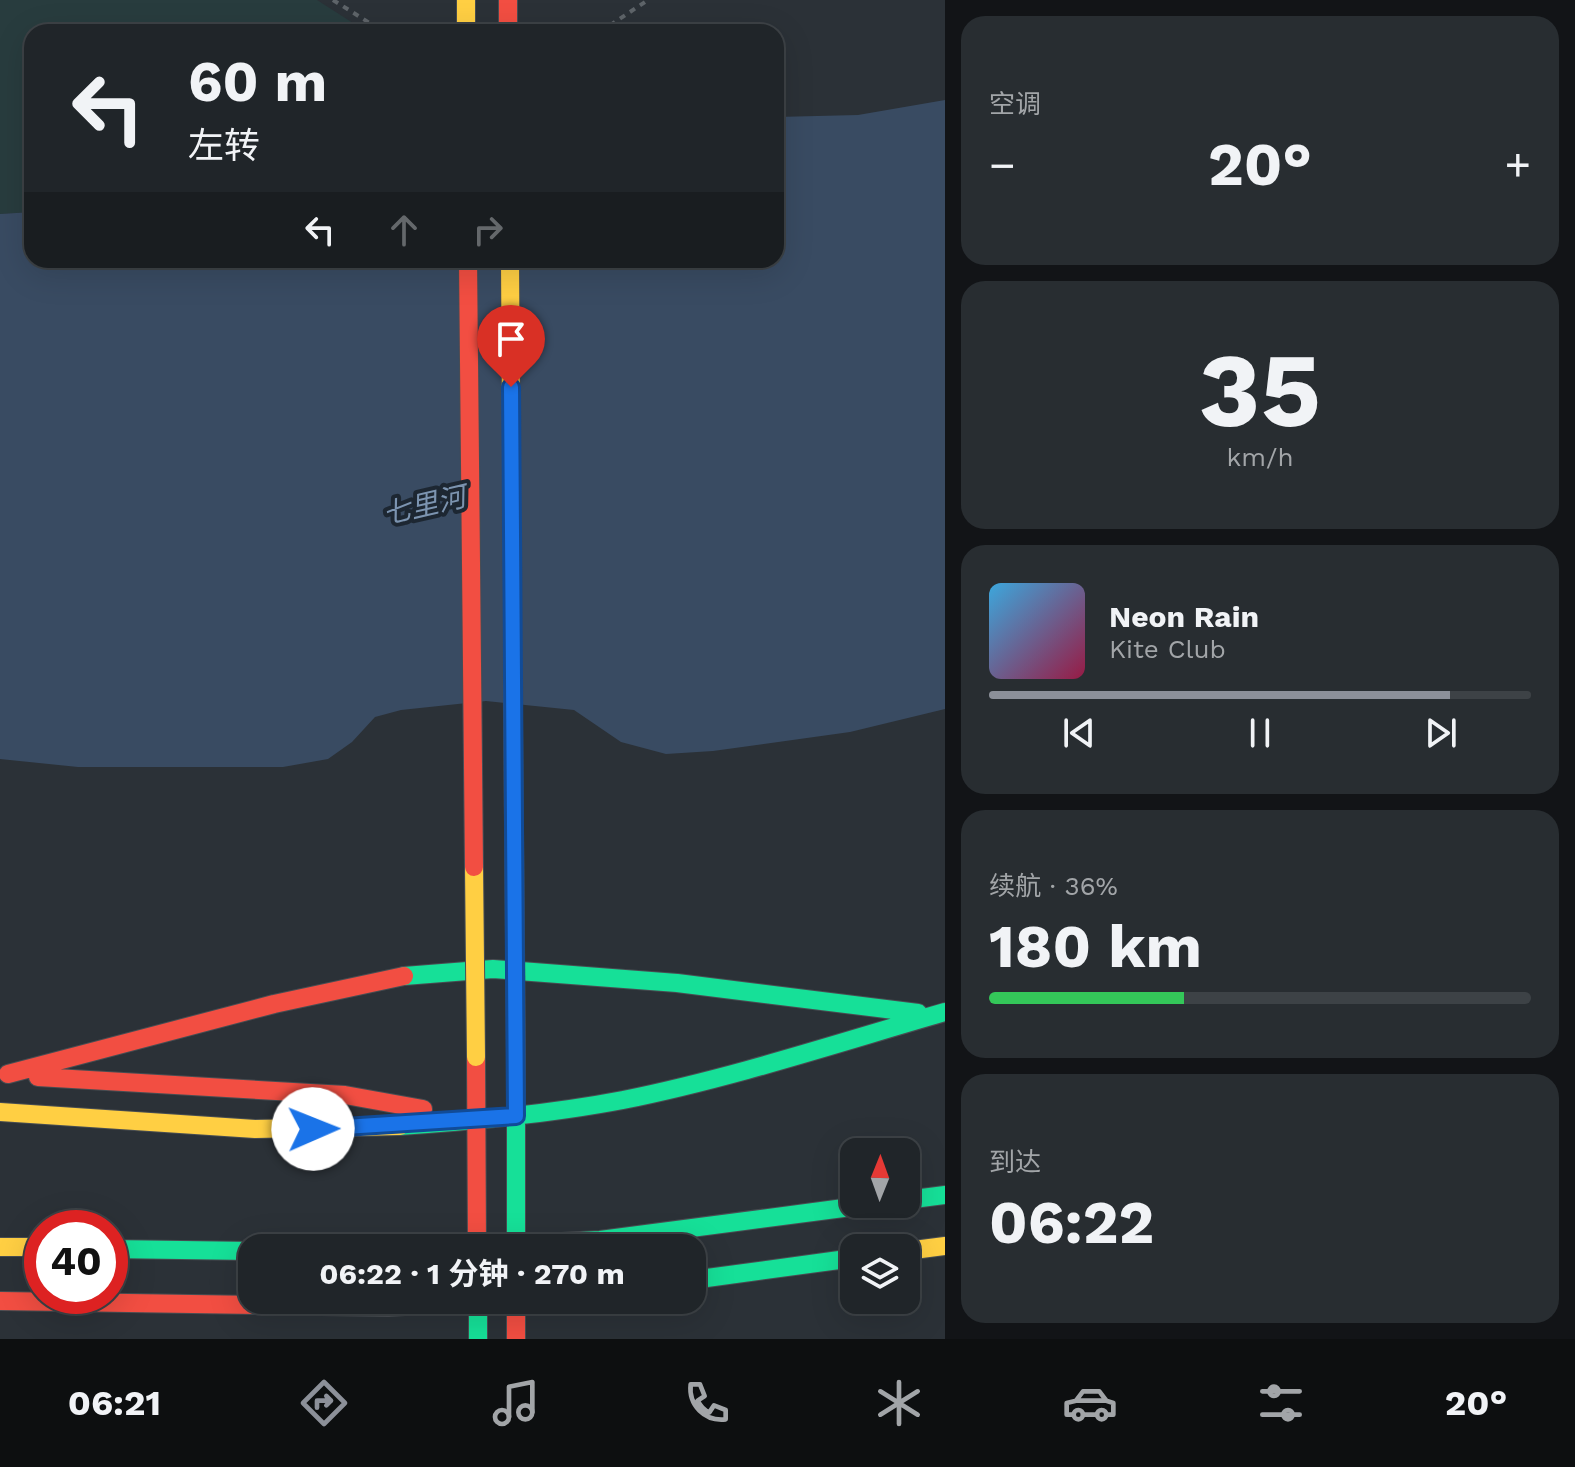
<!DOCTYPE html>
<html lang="zh">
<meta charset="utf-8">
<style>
:root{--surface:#202529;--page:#282d31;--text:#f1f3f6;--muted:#a2a5a8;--line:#3d4246;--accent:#8c9099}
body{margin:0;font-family:"Work Sans","Noto Sans SC",sans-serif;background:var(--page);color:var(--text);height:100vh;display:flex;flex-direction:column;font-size:30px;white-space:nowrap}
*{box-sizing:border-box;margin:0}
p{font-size:26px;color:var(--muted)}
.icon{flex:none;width:44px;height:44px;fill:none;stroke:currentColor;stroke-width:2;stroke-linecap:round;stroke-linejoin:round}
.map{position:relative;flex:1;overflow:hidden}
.drawer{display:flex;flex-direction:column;gap:16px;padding:16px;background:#121417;width:630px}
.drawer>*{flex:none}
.hud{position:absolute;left:24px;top:24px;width:760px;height:244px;border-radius:24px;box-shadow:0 8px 32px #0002,0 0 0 2px var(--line);background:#202529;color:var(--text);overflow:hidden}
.needle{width:52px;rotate:1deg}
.tools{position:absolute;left:840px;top:1138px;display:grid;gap:16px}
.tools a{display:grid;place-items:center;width:80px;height:80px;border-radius:16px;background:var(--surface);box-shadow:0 8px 32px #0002,0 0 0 2px var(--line);font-size:40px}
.speed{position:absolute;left:24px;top:1210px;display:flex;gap:16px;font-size:40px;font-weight:700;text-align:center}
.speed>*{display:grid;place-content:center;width:104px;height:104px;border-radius:50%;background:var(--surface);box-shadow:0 8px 32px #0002,0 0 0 2px var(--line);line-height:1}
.speed .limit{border:12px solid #d22;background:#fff;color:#111}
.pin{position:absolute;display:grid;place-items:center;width:68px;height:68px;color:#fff;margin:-82px -34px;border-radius:50% 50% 50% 0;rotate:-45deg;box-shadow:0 0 8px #0007}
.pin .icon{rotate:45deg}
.me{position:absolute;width:88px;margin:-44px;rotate:89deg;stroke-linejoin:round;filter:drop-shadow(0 0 6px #0008)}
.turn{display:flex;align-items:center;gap:28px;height:168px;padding:0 32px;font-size:36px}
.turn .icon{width:104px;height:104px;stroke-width:2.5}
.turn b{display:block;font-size:56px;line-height:68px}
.lanes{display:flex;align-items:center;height:76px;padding:0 32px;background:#0003;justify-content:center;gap:40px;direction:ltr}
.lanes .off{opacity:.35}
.big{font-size:60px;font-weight:700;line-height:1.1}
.drawer .card{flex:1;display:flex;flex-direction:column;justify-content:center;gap:12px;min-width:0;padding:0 28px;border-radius:24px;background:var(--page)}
.drawer .dial{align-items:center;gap:0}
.dial b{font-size:104px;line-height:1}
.song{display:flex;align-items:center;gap:24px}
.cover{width:96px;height:96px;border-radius:12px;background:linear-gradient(135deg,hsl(200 70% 55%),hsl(340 70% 35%))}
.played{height:8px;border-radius:4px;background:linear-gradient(90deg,var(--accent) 85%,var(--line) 85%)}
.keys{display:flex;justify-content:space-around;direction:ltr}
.heat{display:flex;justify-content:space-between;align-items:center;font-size:44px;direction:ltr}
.charge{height:12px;border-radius:6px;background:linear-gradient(90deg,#34c759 36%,var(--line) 0)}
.trip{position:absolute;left:238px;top:1234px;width:468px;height:80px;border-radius:24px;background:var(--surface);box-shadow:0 8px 32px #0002,0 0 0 2px var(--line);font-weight:700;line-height:80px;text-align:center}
.menu{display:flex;height:128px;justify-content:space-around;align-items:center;background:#0d0f10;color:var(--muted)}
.menu .icon{width:56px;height:56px}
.menu .selected{color:var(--accent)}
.menu b{font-size:36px;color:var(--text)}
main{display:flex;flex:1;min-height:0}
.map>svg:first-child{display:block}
.green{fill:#283c3e}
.water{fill:#394b62}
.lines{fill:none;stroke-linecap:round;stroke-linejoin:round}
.fast-casing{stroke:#484d52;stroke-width:20}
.slow-casing{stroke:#484d52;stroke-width:20}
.jam-casing{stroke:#484d52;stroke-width:20}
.path{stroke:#5e6469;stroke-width:4;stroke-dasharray:6 6;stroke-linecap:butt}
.fast{stroke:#16e098;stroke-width:18}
.slow{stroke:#ffcf43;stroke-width:18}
.jam{stroke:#f24e42;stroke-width:18}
.fast-bridge-casing{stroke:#484d54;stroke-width:20;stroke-linecap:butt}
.slow-bridge-casing{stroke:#484d54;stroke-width:20;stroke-linecap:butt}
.jam-bridge-casing{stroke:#484d54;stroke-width:20;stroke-linecap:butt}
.fast-bridge{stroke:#16e098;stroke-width:18}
.slow-bridge{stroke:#ffcf43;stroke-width:18}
.jam-bridge{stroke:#f24e42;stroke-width:18}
.route-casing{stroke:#114b97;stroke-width:20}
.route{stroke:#1a73e8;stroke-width:14}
.labels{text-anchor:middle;stroke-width:8;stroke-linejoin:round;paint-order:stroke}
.water-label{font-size:28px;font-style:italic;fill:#7c94b0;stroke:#1d2732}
</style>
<main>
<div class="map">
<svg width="945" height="1339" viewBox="0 0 945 1339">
<rect width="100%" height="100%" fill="#2b3137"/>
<path class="green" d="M0 0H317L367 32H32V212L0 214Z"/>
<path class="water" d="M945 100V709L850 732 713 751 666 754 621 742 574 710 486 701 401 710 375 717 352 742 328 759 283 767H78L0 759V214L32 212V260H426C466 266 506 269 547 260H776V117L858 115Z"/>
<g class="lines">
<defs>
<path id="fast" d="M404 976 493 969 677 983 918 1013
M516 1055V1248
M400 1126C475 1121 550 1114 623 1100 732 1078 838 1043 945 1012
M906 1200 945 1195
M448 1248 600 1240 874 1204
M110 1249 252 1251
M692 1280 854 1258
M478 1300V1339"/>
<path id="slow" d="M466 0V32
M0 1112 255 1129 400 1126
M0 1247H42
M906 1251 945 1246"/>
<path id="jam" d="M508 0V32
M476 1057 477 1248
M8 1074 274 1004 404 976
M38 1077 345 1095 423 1109
M516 1300V1339
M0 1301 388 1307 506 1300"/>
</defs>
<use href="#fast" class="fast-casing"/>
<use href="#slow" class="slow-casing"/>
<use href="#jam" class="jam-casing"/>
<path class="path" d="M333 0 384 32
M600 32 648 0"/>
<use href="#fast" class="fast"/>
<use href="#slow" class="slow"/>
<use href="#jam" class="jam"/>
<defs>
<path id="fast-bridge" d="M513 719 516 1055"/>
<path id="slow-bridge" d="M510 260 513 719
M474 867 476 1057"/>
<path id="jam-bridge" d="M468 260 474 867"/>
</defs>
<use href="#fast-bridge" class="fast-bridge-casing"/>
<use href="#slow-bridge" class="slow-bridge-casing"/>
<use href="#jam-bridge" class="jam-bridge-casing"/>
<use href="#fast-bridge" class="fast-bridge"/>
<use href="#slow-bridge" class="slow-bridge"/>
<use href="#jam-bridge" class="jam-bridge"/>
</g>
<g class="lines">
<defs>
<path id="route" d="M313 1129 516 1116 511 387"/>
</defs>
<use href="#route" class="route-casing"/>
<use href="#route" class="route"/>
</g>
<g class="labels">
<g class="water-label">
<text transform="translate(424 505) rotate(-13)" y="10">七里河</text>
</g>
</g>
</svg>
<div class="tools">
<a><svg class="needle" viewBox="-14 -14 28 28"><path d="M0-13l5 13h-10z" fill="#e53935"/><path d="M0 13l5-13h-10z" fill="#a2a5a8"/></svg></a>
<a><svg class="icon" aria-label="layers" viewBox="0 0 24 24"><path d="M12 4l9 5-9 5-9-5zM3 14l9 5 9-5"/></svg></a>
</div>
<div class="speed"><div class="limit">40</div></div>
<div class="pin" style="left:511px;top:387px;background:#d93025"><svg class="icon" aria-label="arrive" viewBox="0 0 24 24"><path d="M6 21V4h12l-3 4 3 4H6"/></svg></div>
<svg class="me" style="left:313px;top:1129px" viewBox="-20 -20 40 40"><circle r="19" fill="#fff"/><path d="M0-13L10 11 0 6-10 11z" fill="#1a73e8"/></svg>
<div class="trip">06:22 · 1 分钟 · 270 m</div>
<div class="hud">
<div class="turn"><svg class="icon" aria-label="left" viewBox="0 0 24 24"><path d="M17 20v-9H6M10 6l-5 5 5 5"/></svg><div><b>60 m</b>左转</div></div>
<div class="lanes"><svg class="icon" aria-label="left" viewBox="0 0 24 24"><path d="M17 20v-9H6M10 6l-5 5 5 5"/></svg><svg class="icon off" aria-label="ahead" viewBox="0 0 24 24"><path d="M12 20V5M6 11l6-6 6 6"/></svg><svg class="icon off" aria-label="right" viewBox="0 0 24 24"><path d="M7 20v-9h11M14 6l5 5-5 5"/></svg></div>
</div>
</div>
<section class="drawer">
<div class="card"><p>空调</p>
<div class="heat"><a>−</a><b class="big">20°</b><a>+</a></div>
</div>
<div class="card dial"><b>35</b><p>km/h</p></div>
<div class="card">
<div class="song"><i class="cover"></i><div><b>Neon Rain</b><p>Kite Club</p></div></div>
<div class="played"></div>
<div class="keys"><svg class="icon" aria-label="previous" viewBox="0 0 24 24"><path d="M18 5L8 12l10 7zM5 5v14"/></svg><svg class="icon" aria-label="pause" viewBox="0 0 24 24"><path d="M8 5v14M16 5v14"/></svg><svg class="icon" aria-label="next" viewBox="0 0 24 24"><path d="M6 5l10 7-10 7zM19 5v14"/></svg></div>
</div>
<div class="card"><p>续航 · 36%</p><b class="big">180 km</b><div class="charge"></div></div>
<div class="card"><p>到达</p><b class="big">06:22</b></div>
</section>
</main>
<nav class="menu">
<b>06:21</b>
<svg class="icon selected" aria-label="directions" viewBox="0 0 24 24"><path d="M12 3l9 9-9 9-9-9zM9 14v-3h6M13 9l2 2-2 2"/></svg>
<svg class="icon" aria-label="music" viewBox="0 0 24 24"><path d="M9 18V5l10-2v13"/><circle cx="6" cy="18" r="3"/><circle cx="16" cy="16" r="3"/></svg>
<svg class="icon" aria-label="phone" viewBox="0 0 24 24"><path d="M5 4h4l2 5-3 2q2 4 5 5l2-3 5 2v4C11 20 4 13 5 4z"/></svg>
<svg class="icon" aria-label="climate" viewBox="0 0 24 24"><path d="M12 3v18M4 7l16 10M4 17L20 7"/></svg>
<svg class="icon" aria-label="car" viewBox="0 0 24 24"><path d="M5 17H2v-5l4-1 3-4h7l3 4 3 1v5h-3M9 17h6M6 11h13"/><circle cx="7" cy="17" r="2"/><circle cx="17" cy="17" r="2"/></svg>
<svg class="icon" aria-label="filters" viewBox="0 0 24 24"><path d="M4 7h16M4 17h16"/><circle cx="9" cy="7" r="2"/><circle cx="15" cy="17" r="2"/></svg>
<b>20°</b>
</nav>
